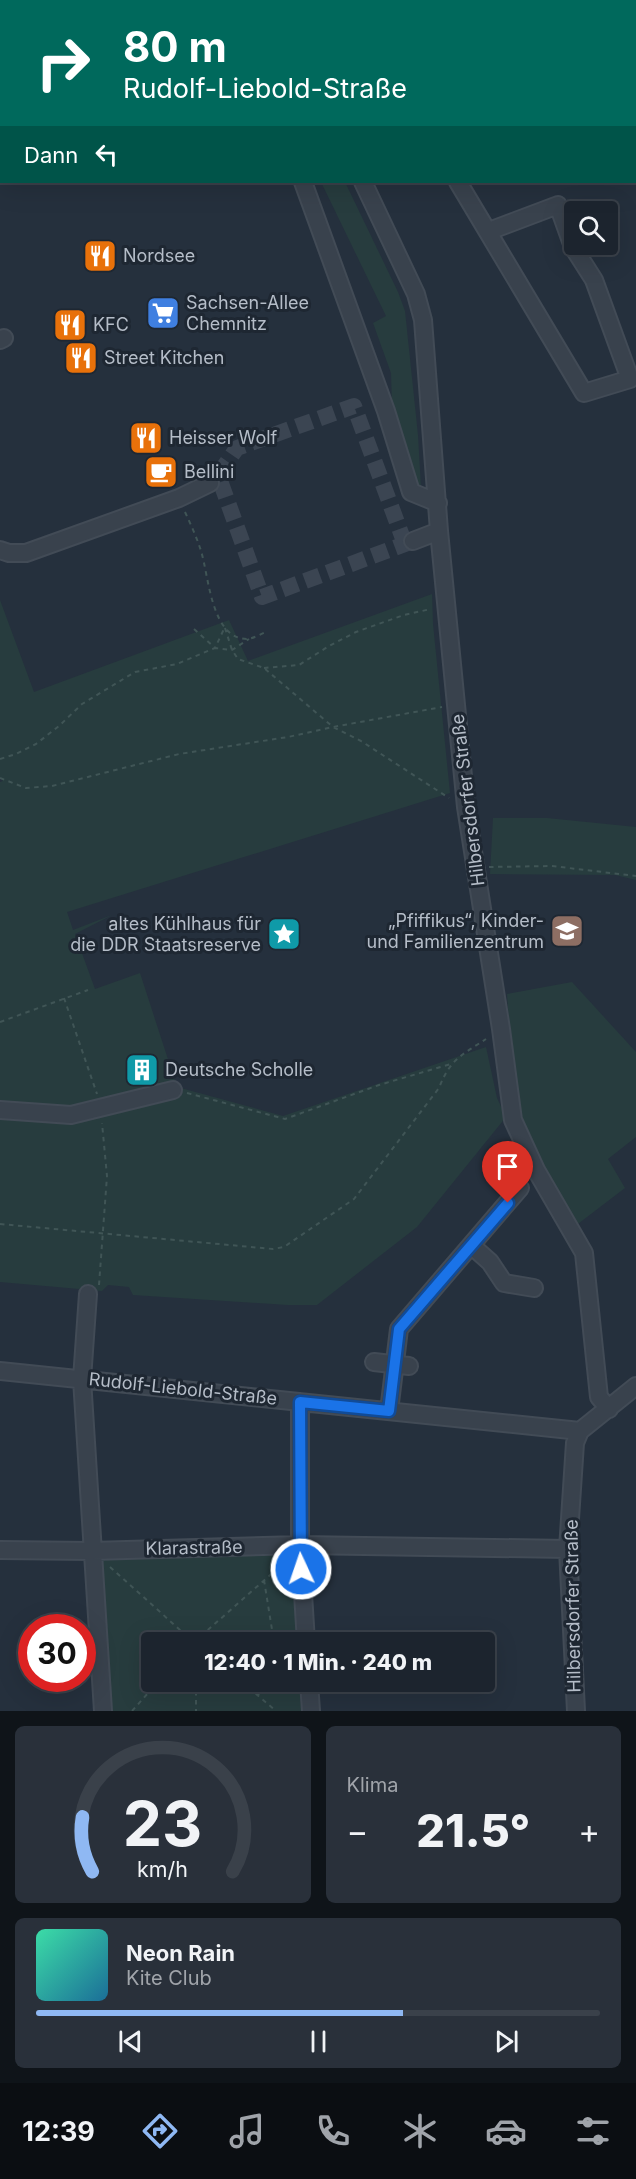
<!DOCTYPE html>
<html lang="de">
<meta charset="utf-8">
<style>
:root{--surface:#1c242e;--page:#29303a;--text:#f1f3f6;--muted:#a0a4aa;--line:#3a414a;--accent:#8fb8f3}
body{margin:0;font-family:Inter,sans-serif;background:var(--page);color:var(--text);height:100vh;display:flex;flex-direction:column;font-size:22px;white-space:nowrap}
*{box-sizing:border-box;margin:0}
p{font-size:20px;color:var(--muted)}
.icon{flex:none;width:33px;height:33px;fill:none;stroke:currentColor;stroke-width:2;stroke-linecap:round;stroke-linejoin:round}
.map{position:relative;height:1711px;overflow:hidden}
.sheet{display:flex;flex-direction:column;gap:15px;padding:15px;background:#0f1419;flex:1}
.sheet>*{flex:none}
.hud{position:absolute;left:0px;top:0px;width:636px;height:183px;box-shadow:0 6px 24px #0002,0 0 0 2px var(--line);background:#00695c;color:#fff;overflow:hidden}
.fabs{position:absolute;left:564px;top:201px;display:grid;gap:12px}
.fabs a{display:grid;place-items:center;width:54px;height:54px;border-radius:6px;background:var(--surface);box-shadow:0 6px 24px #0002,0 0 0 2px var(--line);font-size:30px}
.speed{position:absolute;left:18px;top:1614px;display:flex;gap:12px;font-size:30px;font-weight:700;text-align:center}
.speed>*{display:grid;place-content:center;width:78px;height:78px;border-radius:50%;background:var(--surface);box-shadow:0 6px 24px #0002,0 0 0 2px var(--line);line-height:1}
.speed .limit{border:9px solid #d22;background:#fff;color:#111}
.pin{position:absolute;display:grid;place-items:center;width:51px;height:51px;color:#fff;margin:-62px -26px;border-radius:50% 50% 50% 0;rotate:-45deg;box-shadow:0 0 6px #0007}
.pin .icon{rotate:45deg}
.me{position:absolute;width:66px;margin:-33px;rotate:357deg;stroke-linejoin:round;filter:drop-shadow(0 0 4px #0008)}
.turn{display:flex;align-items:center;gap:21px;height:126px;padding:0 24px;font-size:27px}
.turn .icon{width:78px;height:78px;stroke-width:2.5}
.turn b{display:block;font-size:42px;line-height:51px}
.then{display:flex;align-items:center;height:57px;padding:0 24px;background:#0003;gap:12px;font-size:22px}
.big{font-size:45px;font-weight:800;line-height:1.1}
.sheet .widget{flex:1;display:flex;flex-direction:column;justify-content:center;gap:9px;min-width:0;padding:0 21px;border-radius:9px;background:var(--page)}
.sheet .dial{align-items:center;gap:0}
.dial svg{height:156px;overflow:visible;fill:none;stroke:var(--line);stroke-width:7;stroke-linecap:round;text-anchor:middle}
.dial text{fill:var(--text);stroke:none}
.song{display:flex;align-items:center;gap:18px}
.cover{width:72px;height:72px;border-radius:9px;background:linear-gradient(135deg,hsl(160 70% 55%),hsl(200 70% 35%))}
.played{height:6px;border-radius:3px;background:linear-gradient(90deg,var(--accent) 65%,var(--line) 65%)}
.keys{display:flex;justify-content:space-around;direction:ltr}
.heat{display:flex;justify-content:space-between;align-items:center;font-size:33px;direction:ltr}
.sheet .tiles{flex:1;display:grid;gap:15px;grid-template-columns:1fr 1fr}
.widget:last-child{grid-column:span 2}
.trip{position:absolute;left:141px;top:1632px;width:354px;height:60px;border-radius:6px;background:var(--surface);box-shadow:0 6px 24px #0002,0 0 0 2px var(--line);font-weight:800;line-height:60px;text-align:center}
.tabs{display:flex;height:96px;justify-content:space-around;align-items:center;background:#0b0e12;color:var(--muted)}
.tabs .icon{width:42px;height:42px}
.tabs .current{color:var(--accent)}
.tabs b{font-size:27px;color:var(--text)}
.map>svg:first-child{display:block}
.green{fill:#273c3e}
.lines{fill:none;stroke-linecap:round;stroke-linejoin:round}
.minor-tunnel{stroke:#3b4552;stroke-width:16;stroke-dasharray:16 8;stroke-linecap:butt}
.minor-casing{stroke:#424b56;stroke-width:20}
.path{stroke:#405556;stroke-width:2;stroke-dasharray:4.5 4.5;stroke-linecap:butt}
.minor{stroke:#39424d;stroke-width:16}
.rail-casing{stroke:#5b6674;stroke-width:7}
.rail{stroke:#1e2732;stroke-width:4.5;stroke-dasharray:14;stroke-linecap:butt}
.route-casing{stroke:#114b97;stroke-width:15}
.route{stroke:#1a73e8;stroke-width:10}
.labels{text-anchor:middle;stroke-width:6;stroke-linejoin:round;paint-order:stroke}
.poi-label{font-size:18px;fill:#b5bdc8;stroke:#1e2732;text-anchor:start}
.street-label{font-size:18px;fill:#b5bdc8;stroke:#1e2732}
</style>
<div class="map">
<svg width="636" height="1711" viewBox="0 0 636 1711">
<rect width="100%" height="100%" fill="#25303d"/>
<path class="green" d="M321 182H345L398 292 405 311 418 435 421 488 414 485 392 407 391 373 373 323 386 316Z
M432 594 433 624 450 793 67 912 73 930 112 915 75 934 95 989 140 973 177 1087 283 1116 486 1047 497 1098 506 1117 417 1227 317 1305H288L133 1295 129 1287 108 1285 102 1291 0 1282V782L3 781 0 778V600L34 692 229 620 248 661Z
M493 818H547L636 827V880L615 875 490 874Z
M572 982 636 1052V1137L608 1159 625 1188 570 1230 535 1160 514 1101 507 994Z
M297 1549 303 1642H152V1682H305L307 1711H108L95 1554Z"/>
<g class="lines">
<path class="minor-tunnel" d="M405 544 354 406 237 448 218 475 262 597 405 544 413 541"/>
<defs>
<path id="minor" d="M76 0V2
M387 0V2
M267 2 268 0
M0 53 2 52
M303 182 386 411 411 492 438 503
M363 182 416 294 423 320 439 531 466 807 501 1029 513 1120 536 1170 584 1253 599 1397 609 1409
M458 182 584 393 630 379 594 280 573 247 558 205 489 231
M0 340 4 338
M413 541 439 531
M0 550 9 553H26L179 498 210 483
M0 1110 71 1115 173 1090
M472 1246 490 1262 504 1283 534 1288
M88 1294 82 1379 103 1711
M374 1362 409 1366
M0 1371 580 1431
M300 1402V1545L306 1642
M389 1411 399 1329 520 1188
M0 1550 92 1551 300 1545 568 1549
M309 1682 311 1711
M576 1711 568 1549 575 1443 580 1431 636 1386"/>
</defs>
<use href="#minor" class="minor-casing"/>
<path class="path" d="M0 17 2 22
M0 109H2
M185 512C191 525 197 538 201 551 209 576 211 640 248 639 254 638 261 634 266 632
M225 628 232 650 238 659 264 668 333 727 361 741 449 798
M194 629 215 648 232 650 249 639
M264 668 299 665 329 646 356 632 404 615 431 609
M0 759 16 754 36 744 59 726 82 704 135 672 177 664 215 648 224 629
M0 778 26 788 52 786 179 754 288 737 333 727 442 707
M489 867 552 866 636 876
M64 998 97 1094
M0 1022 88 990
M187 1093 285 1119 379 1085 451 1064
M0 1224 273 1249 284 1247 354 1199 439 1088C450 1059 462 1055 486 1039
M99 1285 107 1176 102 1123
M110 1567 189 1638
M264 1580 274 1642
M201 1636 286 1561
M186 1642C189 1636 194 1634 201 1636L205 1642
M208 1642 223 1634 266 1633 274 1642
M276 1642 291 1641
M196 1682V1711
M242 1682 276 1711
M258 1696 263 1682
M132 1711 158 1682"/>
<use href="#minor" class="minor"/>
<defs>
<path id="rail" d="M584 0 585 2
M634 8 636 12
M634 132 636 135"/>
</defs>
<use href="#rail" class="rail-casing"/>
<use href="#rail" class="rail"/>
</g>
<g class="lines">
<defs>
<path id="route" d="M301 1569 300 1402 389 1411 399 1329 508 1203"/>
</defs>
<use href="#route" class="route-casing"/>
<use href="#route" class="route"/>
</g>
<defs>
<symbol id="restaurant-square" viewBox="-11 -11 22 22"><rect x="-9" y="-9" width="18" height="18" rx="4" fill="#e8710a" stroke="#1e2732"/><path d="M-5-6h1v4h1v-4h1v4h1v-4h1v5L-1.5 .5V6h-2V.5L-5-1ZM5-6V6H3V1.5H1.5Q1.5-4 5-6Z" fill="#fff"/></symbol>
<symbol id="supermarket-square" viewBox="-11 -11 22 22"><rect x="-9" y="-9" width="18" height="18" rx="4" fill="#3f7fe0" stroke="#1e2732"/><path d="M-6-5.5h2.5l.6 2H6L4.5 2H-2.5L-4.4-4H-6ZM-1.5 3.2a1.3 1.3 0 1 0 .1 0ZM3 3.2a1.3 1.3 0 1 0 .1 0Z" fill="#fff"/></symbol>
<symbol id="cafe-square" viewBox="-11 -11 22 22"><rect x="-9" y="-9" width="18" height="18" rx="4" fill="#e8710a" stroke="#1e2732"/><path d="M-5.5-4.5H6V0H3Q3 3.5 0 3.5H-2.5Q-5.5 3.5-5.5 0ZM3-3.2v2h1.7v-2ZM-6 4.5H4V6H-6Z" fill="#fff"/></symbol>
<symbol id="school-square" viewBox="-11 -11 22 22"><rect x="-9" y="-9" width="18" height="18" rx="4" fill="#8d6e63" stroke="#1e2732"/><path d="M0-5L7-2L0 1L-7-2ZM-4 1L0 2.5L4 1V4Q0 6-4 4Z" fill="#fff"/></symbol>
<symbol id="sight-square" viewBox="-11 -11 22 22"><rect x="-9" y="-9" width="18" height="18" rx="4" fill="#0f9aa8" stroke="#1e2732"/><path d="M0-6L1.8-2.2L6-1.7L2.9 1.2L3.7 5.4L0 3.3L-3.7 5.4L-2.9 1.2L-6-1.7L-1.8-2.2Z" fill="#fff"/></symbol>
<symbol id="building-square" viewBox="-11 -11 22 22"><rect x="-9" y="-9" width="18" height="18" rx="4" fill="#0f9aa8" stroke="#1e2732"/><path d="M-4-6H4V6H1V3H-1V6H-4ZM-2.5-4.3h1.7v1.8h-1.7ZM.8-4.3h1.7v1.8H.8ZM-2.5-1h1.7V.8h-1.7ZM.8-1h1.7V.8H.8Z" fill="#fff"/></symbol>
</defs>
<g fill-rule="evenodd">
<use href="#restaurant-square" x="81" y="237" width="38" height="38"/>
<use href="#supermarket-square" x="144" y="294" width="38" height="38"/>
<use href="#restaurant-square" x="51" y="306" width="38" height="38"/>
<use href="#restaurant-square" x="62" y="339" width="38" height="38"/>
<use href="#restaurant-square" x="127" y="419" width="38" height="38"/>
<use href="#cafe-square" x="142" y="453" width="38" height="38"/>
<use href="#school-square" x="548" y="912" width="38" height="38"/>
<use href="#sight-square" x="265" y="915" width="38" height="38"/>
<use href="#building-square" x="123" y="1051" width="38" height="38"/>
</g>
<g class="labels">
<g class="poi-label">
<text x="123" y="262">Nordsee</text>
<text x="186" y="309">Sachsen-Allee<tspan x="186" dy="21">Chemnitz</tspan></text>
<text x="93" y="331">KFC</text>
<text x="104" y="364">Street Kitchen</text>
<text x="169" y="444">Heisser Wolf</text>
<text x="184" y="478">Bellini</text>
<text x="544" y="927" text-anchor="end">„Pfiffikus“, Kinder-<tspan x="544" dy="21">und Familienzentrum</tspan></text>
<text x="261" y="930" text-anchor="end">altes Kühlhaus für<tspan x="261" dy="21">die DDR Staatsreserve</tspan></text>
<text x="165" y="1076">Deutsche Scholle</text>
</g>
<g class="street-label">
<text transform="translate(468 800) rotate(-97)" y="6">Hilbersdorfer Straße</text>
<text transform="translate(183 1389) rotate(6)" y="6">Rudolf-Liebold-Straße</text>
<text transform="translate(194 1548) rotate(-1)" y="6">Klarastraße</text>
<text transform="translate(573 1606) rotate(-91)" y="6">Hilbersdorfer Straße</text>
</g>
</g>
</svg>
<div class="fabs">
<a><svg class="icon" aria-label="search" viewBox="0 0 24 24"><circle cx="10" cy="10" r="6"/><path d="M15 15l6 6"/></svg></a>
</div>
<div class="speed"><div class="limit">30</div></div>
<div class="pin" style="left:508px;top:1203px;background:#d93025"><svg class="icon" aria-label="arrive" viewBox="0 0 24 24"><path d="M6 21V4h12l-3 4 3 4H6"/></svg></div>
<svg class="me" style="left:301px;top:1569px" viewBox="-20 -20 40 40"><circle r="17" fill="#1a73e8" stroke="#fff" stroke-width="3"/><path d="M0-11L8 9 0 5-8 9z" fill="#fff"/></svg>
<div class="trip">12:40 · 1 Min. · 240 m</div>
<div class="hud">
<div class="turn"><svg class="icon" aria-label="right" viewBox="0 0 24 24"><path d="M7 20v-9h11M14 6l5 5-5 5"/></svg><div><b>80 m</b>Rudolf-Liebold-Straße</div></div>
<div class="then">Dann<svg class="icon" aria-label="left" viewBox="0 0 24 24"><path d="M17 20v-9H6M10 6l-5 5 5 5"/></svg></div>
</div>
</div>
<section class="sheet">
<div class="tiles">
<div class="widget dial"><svg viewBox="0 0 100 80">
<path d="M14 69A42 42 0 1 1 86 69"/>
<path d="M14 69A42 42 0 0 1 9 41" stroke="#8fb8f3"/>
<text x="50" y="56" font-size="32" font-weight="700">23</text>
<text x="50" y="72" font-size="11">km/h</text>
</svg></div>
<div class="widget"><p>Klima</p>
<div class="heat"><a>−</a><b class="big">21.5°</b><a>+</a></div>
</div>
<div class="widget">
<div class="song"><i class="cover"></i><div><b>Neon Rain</b><p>Kite Club</p></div></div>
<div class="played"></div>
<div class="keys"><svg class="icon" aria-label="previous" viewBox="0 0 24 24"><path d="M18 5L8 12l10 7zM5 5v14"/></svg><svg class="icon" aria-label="pause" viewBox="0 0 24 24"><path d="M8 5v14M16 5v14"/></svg><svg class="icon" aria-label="next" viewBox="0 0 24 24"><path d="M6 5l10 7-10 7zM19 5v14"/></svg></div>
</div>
</div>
</section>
<nav class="tabs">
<b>12:39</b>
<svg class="icon current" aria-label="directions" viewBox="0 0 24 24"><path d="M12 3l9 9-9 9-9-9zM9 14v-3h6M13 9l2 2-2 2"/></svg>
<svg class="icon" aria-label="music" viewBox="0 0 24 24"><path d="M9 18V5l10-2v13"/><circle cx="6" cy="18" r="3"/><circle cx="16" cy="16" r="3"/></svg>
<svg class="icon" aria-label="phone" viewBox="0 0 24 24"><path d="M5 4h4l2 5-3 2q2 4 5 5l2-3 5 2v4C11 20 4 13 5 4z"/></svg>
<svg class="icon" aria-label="climate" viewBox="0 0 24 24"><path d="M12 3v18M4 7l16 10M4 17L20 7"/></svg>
<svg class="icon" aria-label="car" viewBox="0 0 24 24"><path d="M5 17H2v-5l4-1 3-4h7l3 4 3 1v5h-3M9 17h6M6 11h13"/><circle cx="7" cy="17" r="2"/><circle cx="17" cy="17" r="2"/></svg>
<svg class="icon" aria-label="filters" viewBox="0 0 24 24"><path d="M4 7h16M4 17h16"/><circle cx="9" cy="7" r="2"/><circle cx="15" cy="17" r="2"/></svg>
</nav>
